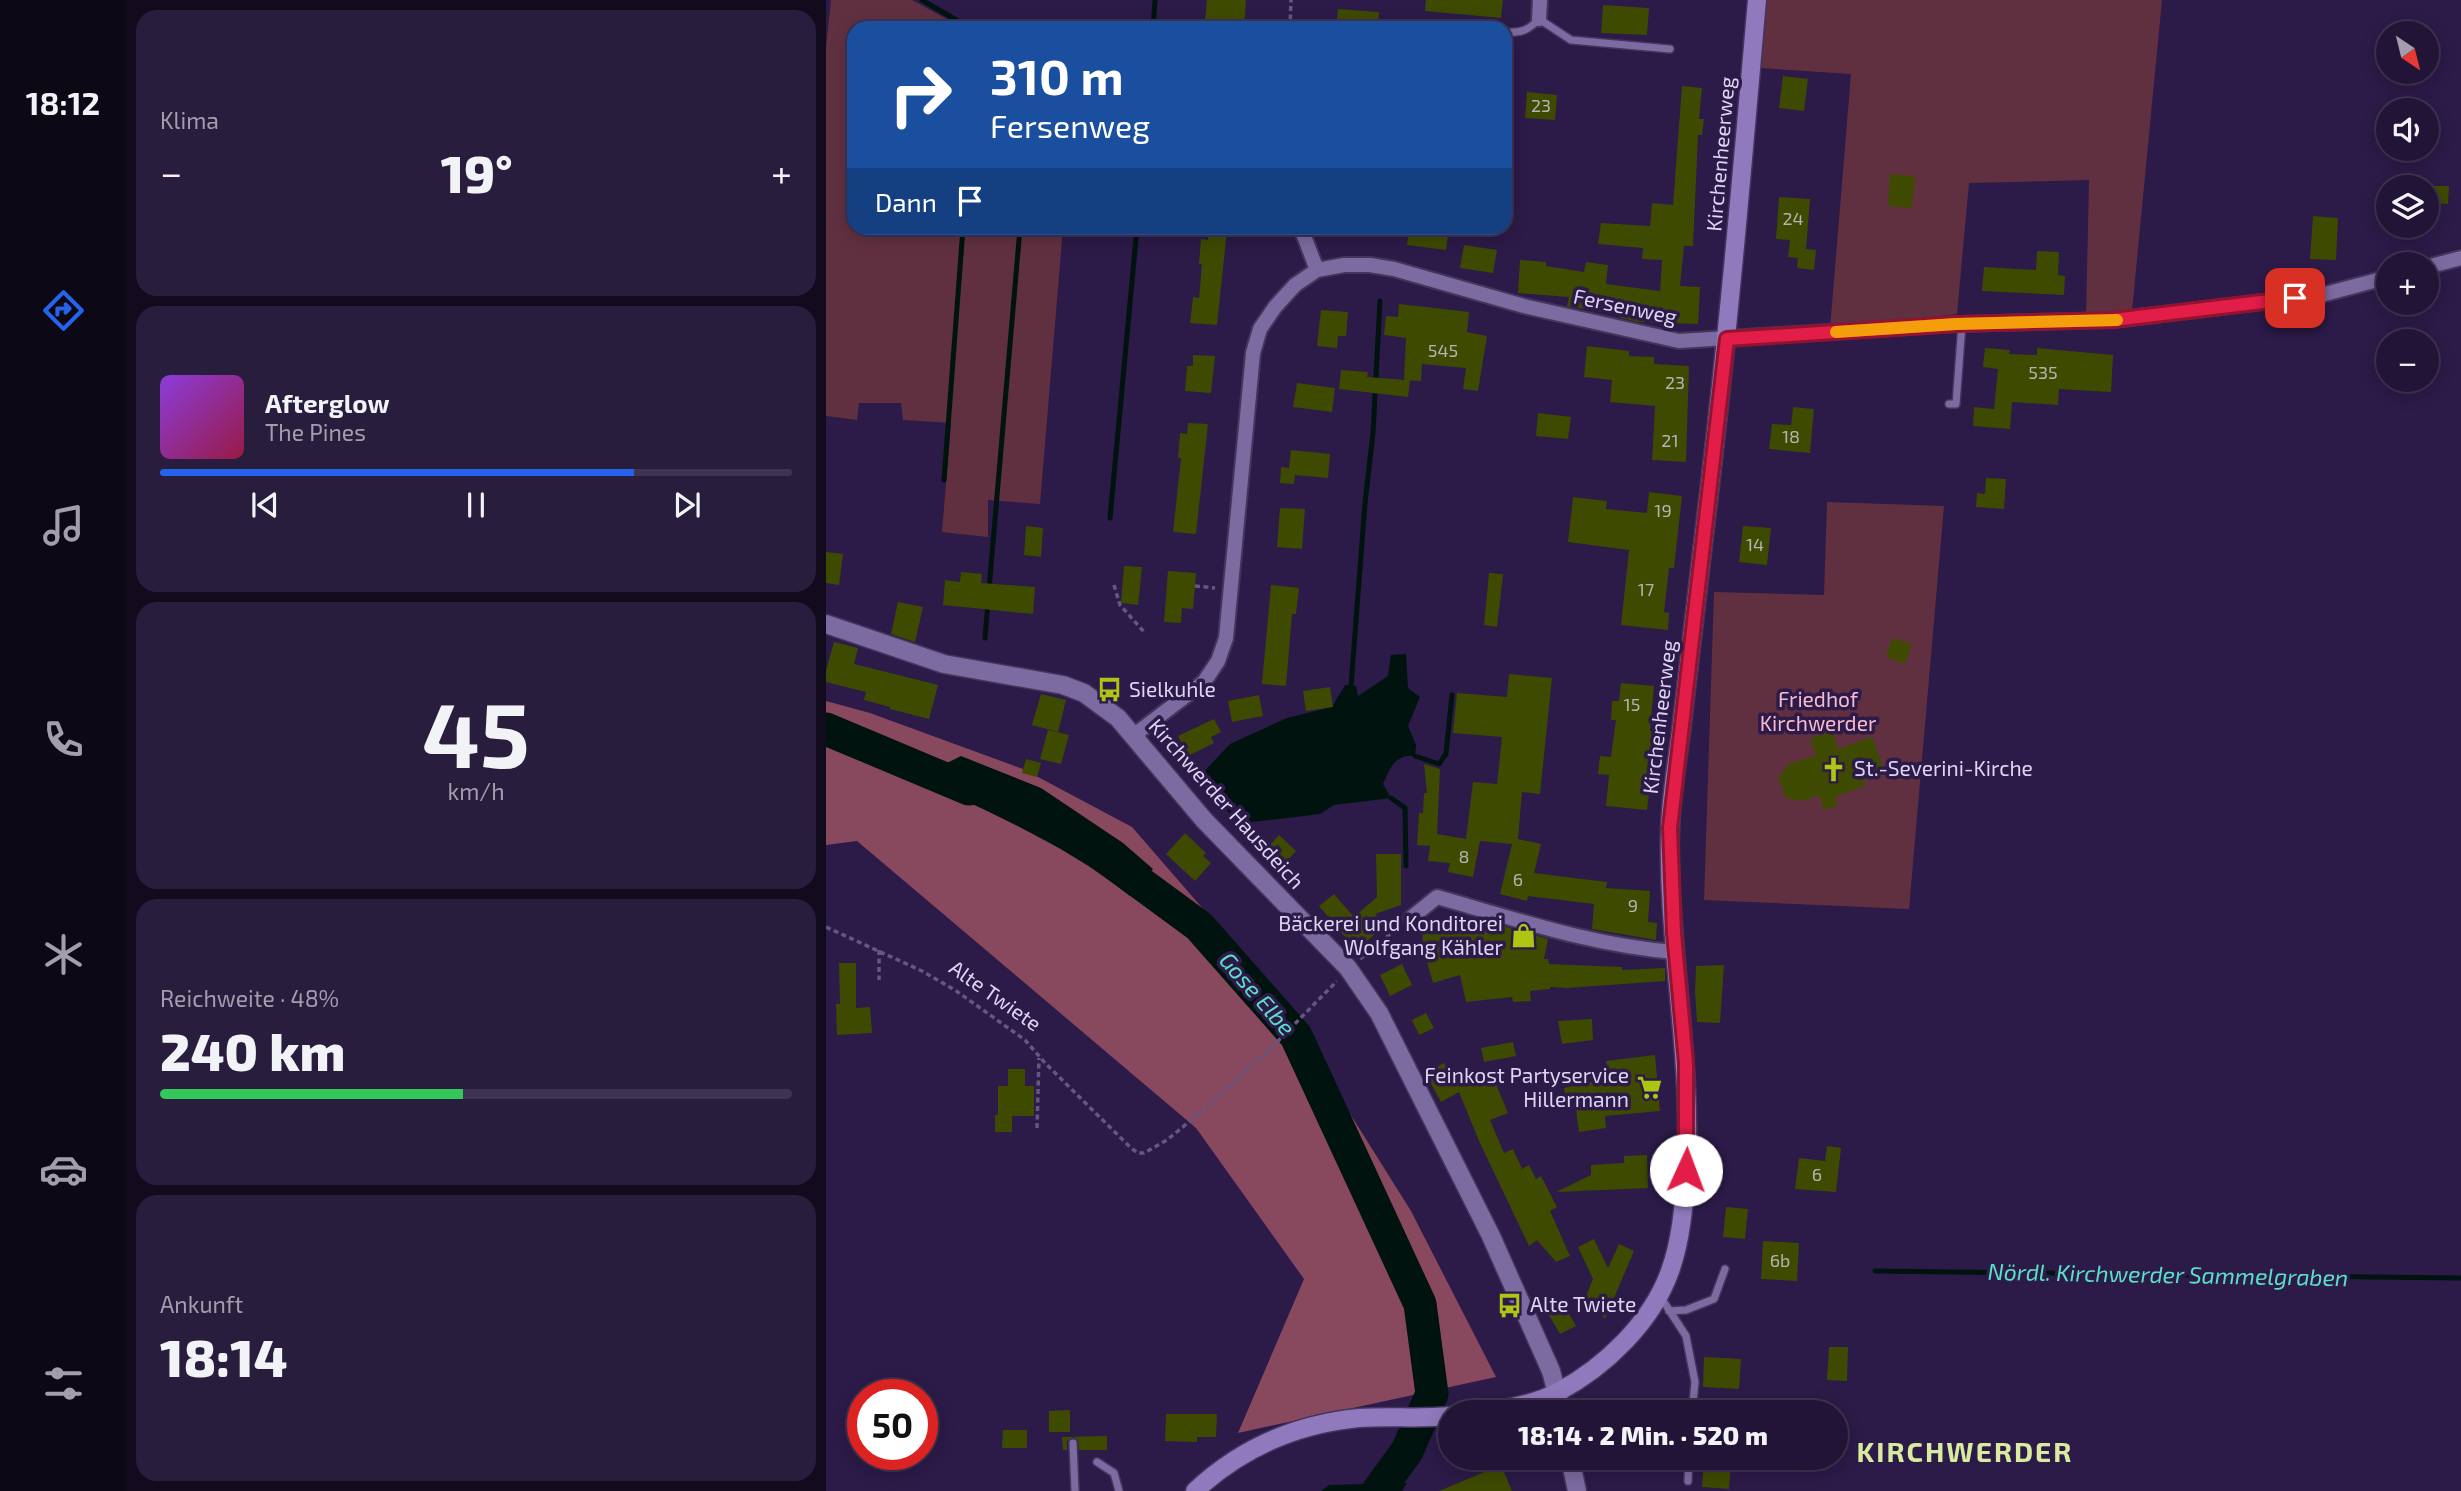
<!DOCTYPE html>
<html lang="de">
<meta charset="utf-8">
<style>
:root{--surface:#211436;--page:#291d3e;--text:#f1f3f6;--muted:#a29ead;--line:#3e3351;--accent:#2563eb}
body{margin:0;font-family:"Exo 2",sans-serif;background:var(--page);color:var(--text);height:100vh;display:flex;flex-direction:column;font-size:26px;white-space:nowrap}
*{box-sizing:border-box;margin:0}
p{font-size:23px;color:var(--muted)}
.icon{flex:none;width:38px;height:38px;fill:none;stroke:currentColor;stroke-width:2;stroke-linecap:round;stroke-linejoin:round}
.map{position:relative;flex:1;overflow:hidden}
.drawer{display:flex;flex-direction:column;gap:10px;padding:10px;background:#120b1e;width:700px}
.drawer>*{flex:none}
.hud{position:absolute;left:21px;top:21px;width:665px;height:214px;border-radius:21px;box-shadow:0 4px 18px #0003,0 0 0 2px var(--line);background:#1a4fa0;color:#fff;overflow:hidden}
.needle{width:46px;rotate:145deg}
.buttons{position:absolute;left:1550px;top:21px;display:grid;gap:14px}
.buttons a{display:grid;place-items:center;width:63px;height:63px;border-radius:50%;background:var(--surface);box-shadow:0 4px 18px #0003,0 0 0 2px var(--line);font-size:35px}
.speed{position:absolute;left:21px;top:1379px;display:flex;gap:14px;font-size:35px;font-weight:700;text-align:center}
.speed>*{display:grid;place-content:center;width:91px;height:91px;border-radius:50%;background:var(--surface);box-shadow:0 4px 18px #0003,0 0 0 2px var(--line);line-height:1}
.speed .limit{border:10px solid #d22;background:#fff;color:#111}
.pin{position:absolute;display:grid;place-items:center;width:60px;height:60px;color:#fff;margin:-30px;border-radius:14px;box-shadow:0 4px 10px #0006}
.me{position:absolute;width:77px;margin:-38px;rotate:2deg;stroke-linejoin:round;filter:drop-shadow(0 0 5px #0008)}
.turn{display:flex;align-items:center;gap:24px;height:147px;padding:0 28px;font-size:32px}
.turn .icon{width:91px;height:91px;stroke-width:2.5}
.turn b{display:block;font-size:49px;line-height:60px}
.then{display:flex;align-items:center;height:66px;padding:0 28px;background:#0003;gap:14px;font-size:26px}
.big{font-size:52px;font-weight:800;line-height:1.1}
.drawer .card{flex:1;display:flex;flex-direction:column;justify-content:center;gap:10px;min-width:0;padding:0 24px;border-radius:21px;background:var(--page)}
.drawer .dial{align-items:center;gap:0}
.dial b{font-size:91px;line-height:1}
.song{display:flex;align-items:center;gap:21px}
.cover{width:84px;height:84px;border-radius:10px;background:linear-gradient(135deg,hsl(270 70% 55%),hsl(340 70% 35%))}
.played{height:7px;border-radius:4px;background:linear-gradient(90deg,var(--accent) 75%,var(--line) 75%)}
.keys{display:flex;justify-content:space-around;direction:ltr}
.heat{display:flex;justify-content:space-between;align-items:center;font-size:38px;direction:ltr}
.charge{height:10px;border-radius:5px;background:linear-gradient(90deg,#34c759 48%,var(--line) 0)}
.trip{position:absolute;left:612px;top:1400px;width:410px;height:70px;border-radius:35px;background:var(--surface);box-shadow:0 4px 18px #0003,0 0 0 2px var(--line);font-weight:800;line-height:70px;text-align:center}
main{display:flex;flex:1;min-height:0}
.dock{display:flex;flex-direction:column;width:126px;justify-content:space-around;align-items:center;background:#0d0816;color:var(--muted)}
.dock .icon{width:49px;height:49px}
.dock .active{color:var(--accent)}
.dock b{font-size:32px;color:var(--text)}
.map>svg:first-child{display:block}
.green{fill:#603041}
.forest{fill:#88485e}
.water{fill:#00130f}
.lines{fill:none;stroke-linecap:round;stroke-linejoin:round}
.stream{stroke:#00130f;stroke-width:5}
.river{stroke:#00130f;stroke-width:33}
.building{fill:#3e4a00}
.service-casing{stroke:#45355d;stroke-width:10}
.minor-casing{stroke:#45355d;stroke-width:18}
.tertiary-casing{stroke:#45355d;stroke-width:21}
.secondary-casing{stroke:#45355d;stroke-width:21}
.path{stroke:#665780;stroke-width:3.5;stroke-dasharray:5 3.5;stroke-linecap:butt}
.service{stroke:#7c6ba0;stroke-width:7}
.minor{stroke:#7c6ba0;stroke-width:14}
.tertiary{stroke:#7c6ba0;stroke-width:18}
.secondary{stroke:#9079bc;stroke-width:18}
.route-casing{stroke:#92132f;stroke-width:18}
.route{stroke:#e11d48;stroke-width:12}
.slow{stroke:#f59e0b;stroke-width:12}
.labels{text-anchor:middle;stroke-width:7;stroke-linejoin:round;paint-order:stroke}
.number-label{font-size:18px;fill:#b6b2b6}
.street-label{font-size:21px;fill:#ded5f3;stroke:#2c1a48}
.poi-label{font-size:21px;fill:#ded5f3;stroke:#2c1a48;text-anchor:start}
.park-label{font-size:21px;fill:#f8bbcd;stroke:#2c1a48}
.water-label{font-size:23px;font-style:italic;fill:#5be0c7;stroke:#2c1a48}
.district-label{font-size:28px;font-weight:bold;letter-spacing:2px;fill:#d9eb9f;stroke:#2c1a48}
</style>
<main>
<nav class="dock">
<b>18:12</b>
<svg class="icon active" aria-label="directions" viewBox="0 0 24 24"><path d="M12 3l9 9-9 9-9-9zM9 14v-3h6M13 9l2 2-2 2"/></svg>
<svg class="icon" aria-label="music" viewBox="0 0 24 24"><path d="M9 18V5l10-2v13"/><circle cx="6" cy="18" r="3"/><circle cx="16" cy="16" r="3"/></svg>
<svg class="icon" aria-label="phone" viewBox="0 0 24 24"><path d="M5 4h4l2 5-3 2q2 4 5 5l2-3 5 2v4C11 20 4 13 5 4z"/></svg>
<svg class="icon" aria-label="climate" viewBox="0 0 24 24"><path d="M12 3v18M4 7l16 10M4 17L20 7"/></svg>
<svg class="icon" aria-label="car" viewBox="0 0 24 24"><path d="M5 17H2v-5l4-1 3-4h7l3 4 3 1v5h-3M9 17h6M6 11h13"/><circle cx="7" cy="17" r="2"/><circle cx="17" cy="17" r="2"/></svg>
<svg class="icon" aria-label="filters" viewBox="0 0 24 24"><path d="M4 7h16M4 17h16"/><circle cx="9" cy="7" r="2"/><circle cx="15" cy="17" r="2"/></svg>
</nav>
<section class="drawer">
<div class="card"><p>Klima</p>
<div class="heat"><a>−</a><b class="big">19°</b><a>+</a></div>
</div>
<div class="card">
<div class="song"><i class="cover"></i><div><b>Afterglow</b><p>The Pines</p></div></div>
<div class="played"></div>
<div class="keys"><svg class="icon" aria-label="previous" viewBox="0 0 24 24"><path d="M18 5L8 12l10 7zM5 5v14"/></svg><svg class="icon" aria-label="pause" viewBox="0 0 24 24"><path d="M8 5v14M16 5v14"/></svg><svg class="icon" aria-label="next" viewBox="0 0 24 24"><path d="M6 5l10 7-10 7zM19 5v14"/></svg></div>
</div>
<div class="card dial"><b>45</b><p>km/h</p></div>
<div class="card"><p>Reichweite · 48%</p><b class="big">240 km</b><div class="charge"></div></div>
<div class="card"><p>Ankunft</p><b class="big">18:14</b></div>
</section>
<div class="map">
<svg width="1635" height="1491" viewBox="0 0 1635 1491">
<rect width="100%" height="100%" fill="#2c1a48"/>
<path class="green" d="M5 0H86L137 28H28V228H237L214 504 162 500V537L116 532 125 423 77 420 75 403H33L31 420 0 416V47Z
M941 0H1336L1306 311 1260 317 1263 180 1143 183 1131 314 1004 329 1025 74 935 68Z
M1001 502 1118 506 1083 909 878 900 888 592 998 595Z"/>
<path class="forest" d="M0 701 44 713 197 769 306 827 444 986 585 1211 670 1377 412 1433 478 1279 370 1128 31 841 0 845Z"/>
<path class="water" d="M580 654 582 688 594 697 582 726 590 745 589 756C569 754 564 768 557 784L565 798 508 805 494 814 426 822 412 821 378 789 373 777 404 744 461 718 506 707 519 685 530 686 532 696 562 676 565 655Z
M135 756 215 788 297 843 327 869 304 896C241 845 164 813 91 778Z
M581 1483 576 1491H495L503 1485Z"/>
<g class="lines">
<path class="stream" d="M96 0 144 28
M327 28 329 0
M118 480 137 228
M284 518 311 228
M163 589 194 228
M159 638 162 602
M525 686 539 503 547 433 554 301
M589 756 613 764 620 754 626 695
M565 798 579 808 580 866
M1049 1271 1635 1278"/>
<path class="river" d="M0 729 143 789
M279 857 373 926 470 1036 594 1304 606 1394 581 1451 552 1491"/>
</g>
<path class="building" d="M381 0H420L418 28H378Z
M600 0H677L675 18 599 11Z
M777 5 823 8 821 35 775 33Z
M512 9 553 12 552 28H510Z
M957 76 982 79 978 111 953 108Z
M856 86 876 88 873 119H878L876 135H872L867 246H858L854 286 874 287 872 324 812 322 792 317 793 315 741 306 743 297 692 293 694 260 720 262V266L758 272 760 262 782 265 780 284 834 291 836 260 816 259 817 248 772 244 775 223 824 226 826 203 847 205Z
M701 92 731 95 729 120 699 118Z
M1064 174 1089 176 1086 208 1062 206Z
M1606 186H1623L1622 204 1605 203Z
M953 197 984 199 980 249 990 250 988 270 971 268 972 258 962 257 964 240 950 239Z
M1487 216 1512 218 1510 260 1484 259Z
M383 228 401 230 391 325 364 323 367 297 373 298 376 264H373L375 239 382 240Z
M583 228H623L620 250 581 245Z
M638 245 671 250 667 273 634 268Z
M1211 251 1233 252 1232 275 1239 276 1238 295 1156 291 1158 267 1210 270Z
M573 304 643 312 641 332 661 336 652 391 637 389 640 368 596 364 595 381 578 380H584L582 397 513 389 515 370 542 372 541 377 578 380 580 338 558 335 560 316 572 317Z
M495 310 522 312 520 336H512L511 348 491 346Z
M761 346 803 351V356L828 357V364L863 366 860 462 826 460 829 406 784 402 786 380 758 377Z
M1159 348 1184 350 1183 354 1211 355V348L1287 355 1285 392 1233 389 1232 405 1186 402 1184 429 1147 426 1148 407 1168 409 1172 369 1157 367Z
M367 355 389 356 385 393 359 391 361 366H367Z
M471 383 509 388 506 412 467 407Z
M967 407 988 409 984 453 943 449 946 424 965 425Z
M712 413 745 417 742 439 710 436Z
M362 423 382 424 370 534 347 532 355 458H352L354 433 361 434Z
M465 450 504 454 502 478 469 475 468 484 454 483 455 467 463 468Z
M1160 478 1180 479 1178 509 1150 507 1151 493 1159 494Z
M823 492 856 496 848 568H843L838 612 843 613 842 630 795 625 803 550 742 542 747 497 781 501 780 509 821 513Z
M454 508 479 509 476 549 451 547Z
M200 526 217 528 215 557 198 555Z
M917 526 945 528 941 565 913 562Z
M0 552 17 554 13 585 0 583Z
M298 566 316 567 312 605 295 603Z
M342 571 370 573 367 609 356 608 355 623 338 622Z
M135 572 156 574 155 583 209 587 207 614 117 605 119 580 134 582Z
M663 573 677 574 671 627 658 625Z
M445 585 473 588 470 614H466L460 686 436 684Z
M72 602 97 607 89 642 65 634Z
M1066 638 1086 644 1079 664 1060 657Z
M8 642 32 648 28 664 112 685 103 719 64 709V707L38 700 40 692 0 682V671Z
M683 674 726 678 714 794 696 792 692 839 715 844 708 873 781 882 780 888 824 891 822 922 831 923 830 940 766 929 768 904 702 896 701 901 674 894 686 844 654 841 647 877 622 872 624 863 602 861 604 846 591 845 593 813H597L598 793H601L598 764 614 769 611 834 640 839 647 782 671 784 676 737 627 733 631 693 681 697Z
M795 683 828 686 824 731H831L821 810 780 806 783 775 772 774 774 756 785 757 790 720H785L786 701H793Z
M504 687 507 707 480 711 477 691Z
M215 694 240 700 232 732 206 725Z
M433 695 437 716 406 722 402 701Z
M388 719 395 732 385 737 388 743 362 756 352 736Z
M222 730 243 735 235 764 214 759Z
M1006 731 1012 749 1046 737 1059 773 1037 781 1039 786 1009 797 1012 805 998 810 993 795 977 801 960 798 952 778 963 764 990 755 984 739Z
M200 759 215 763 211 777 196 773Z
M359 833 380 853 377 856 385 863 369 881 340 854Z
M453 835 470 851 457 865 440 849Z
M550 854H575V905L549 914 559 926 530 950 493 906 508 894 528 917 551 897Z
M656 920 722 939 718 959H722L723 964 796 967V970L839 968V981L741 988 724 987V989L704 991 705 1001 687 1002 686 997 640 1002 634 975 607 983 596 945 597 931 636 921Z
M13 963H30V1008L44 1007 46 1033 11 1035 10 1004H14Z
M576 964 586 985 564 996 554 975Z
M898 965 894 1023 871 1022 869 991 870 966Z
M600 1013 608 1028 593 1035 586 1020Z
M766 1019 767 1040 736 1044 732 1021Z
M687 1042 690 1056 658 1062 655 1048Z
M829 1055 834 1111 779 1116 780 1128 753 1132 749 1102 742 1104 738 1088 782 1078 780 1061Z
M618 1063 624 1074 632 1070 634 1075 665 1072 682 1113 664 1120 678 1153 687 1149 696 1169 703 1165 710 1179 715 1176 731 1207 724 1211 744 1256 730 1262 711 1240 703 1246 653 1141 633 1092 615 1102 599 1073Z
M182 1069H199V1086H208V1116H186V1132H169V1115H172V1086H182Z
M1001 1146 1015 1148 1010 1192 969 1189 973 1158 999 1161Z
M821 1155 822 1188 730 1192 765 1175V1165L798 1163V1156Z
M900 1207 922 1209 919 1239 897 1237Z
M768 1239 782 1268 793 1244 808 1251 779 1319 760 1296 767 1279 752 1247Z
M937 1241 973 1243 971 1281 935 1279Z
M735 1300 750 1326 734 1334 720 1310Z
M1003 1347H1022L1021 1381 1001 1380Z
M878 1357 915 1359 913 1389 877 1387Z
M244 1410V1432H223V1411Z
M340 1414H391L390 1437H371V1442L339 1441Z
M177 1430H201V1448H176Z
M281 1436V1450H253L252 1440 247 1437 241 1441V1450H237L236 1437Z
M878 1461 905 1463 903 1489 876 1487Z
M675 1465 686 1491H613Z"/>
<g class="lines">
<defs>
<path id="service" d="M679 32C694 33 702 31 713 19L745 40 844 49
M1123 404H1130L1136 324
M834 1296 860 1336 869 1382 866 1412
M843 1311 860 1310 888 1299 899 1269
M247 1443 249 1491
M271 1462 288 1473 293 1491
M862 1481 863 1458"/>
<path id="minor" d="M713 19 714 0
M475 228 491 270
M1601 267 1635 258
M307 736 378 682 392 661 400 638 427 353 434 329 449 307 469 285 491 270 518 265H544L568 269 698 306 853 341 1130 324 1287 320 1495 295 1563 277
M585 918 611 897C689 919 768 946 849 952"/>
<path id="tertiary" d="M0 624 118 664 237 685 258 693 292 718 378 820 522 968 553 1013 665 1236 725 1371 736 1412
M744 1458 751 1491"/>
<path id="secondary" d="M658 1412C683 1408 709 1404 732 1392 779 1367 826 1322 844 1271 855 1241 858 1205 860 1173 867 1058 841 945 844 829 845 794 852 758 856 723 864 655 872 586 880 518 901 345 916 173 931 0
M369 1491C415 1448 471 1424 533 1418 564 1416 594 1419 625 1416"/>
</defs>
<use href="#service" class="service-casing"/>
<use href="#minor" class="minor-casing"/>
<use href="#tertiary" class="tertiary-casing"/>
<use href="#secondary" class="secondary-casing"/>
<path class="path" d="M464 28 465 0
M288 585 294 605 319 633
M369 586 389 588
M0 927 96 971 129 990 199 1040 220 1064 305 1148 312 1153H318L341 1140 375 1112 450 1043 511 981
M53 950V980
M534 959 574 926
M211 1128 213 1058"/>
<use href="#service" class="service"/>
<use href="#minor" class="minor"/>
<use href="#tertiary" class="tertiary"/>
<use href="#secondary" class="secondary"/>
</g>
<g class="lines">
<defs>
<path id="route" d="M860 1170V1063L848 933 844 828 901 339 1130 324 1287 320 1469 298"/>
</defs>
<use href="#route" class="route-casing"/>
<use href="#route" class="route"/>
<path class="slow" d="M1010 332 1130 324 1291 320"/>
</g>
<defs>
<symbol id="bus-bare" viewBox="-9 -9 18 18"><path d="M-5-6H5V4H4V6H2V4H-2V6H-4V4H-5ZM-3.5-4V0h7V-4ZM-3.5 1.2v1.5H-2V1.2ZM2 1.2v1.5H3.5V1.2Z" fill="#acc613" stroke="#2c1a48" stroke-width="2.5" paint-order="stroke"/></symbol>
<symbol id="church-bare" viewBox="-9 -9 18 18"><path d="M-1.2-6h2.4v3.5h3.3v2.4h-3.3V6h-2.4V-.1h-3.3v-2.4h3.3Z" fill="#acc613" stroke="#2c1a48" stroke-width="2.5" paint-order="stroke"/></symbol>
<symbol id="shop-bare" viewBox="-9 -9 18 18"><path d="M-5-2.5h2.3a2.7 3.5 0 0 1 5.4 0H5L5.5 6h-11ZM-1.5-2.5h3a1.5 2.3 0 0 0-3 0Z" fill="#acc613" stroke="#2c1a48" stroke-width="2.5" paint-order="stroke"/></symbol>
<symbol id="supermarket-bare" viewBox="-9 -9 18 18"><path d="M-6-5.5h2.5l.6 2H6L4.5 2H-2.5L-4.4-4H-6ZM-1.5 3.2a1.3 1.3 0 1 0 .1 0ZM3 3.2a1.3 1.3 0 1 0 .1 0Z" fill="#acc613" stroke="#2c1a48" stroke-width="2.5" paint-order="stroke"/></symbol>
</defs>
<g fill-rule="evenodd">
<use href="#bus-bare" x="266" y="672" width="35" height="35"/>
<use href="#church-bare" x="990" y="752" width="35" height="35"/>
<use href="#shop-bare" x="680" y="918" width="35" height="35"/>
<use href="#supermarket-bare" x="806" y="1070" width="35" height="35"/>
<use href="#bus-bare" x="666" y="1288" width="35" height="35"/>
</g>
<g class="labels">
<g class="number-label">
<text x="715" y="112">23</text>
<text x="967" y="225">24</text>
<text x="617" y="357">545</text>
<text x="1217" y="379">535</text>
<text x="849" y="389">23</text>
<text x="965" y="443">18</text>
<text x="844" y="447">21</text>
<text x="837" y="517">19</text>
<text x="929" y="551">14</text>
<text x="820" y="596">17</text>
<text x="806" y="711">15</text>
<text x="638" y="863">8</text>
<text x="692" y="886">6</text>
<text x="807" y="912">9</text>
<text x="991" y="1181">6</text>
<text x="954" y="1267">6b</text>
</g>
<g class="street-label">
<text transform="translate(895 154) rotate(-85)" y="7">Kirchenheerweg</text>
<text transform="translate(799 307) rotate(12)" y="7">Fersenweg</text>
<text transform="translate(834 717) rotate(-83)" y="7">Kirchenheerweg</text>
<text transform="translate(400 804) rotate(48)" y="7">Kirchwerder Hausdeich</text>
<text transform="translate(169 996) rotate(35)" y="7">Alte Twiete</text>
</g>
<g class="poi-label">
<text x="303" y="697">Sielkuhle</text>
<text x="1028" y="776">St.-Severini-Kirche</text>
<text x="677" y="931" text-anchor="end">Bäckerei und Konditorei<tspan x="677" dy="24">Wolfgang Kähler</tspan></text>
<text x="803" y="1083" text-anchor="end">Feinkost Partyservice<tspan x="803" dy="24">Hillermann</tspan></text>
<text x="704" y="1312">Alte Twiete</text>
</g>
<g class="park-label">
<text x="992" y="707">Friedhof<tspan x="992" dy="24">Kirchwerder</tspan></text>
</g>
<g class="water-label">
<text transform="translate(431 994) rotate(49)" y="8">Gose Elbe</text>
<text transform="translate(1342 1275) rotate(1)" y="8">Nördl. Kirchwerder Sammelgraben</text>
</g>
<g class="district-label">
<text x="1139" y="1462">KIRCHWERDER</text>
</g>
</g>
</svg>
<div class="buttons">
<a><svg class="needle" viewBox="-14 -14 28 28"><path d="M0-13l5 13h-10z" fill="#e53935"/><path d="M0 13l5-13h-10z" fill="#a29ead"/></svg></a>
<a><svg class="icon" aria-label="sound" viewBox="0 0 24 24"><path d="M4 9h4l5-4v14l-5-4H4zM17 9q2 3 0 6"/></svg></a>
<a><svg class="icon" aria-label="layers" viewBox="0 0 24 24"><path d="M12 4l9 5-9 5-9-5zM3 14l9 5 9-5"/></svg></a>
<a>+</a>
<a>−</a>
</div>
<div class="speed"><div class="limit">50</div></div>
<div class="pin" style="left:1469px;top:298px;background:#d93025"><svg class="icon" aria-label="arrive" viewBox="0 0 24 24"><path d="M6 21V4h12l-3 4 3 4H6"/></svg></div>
<svg class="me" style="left:860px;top:1170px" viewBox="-20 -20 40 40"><circle r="19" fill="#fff"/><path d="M0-13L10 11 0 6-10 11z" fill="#e11d48"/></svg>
<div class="trip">18:14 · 2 Min. · 520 m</div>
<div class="hud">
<div class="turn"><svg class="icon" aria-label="right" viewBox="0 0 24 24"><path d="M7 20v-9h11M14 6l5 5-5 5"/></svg><div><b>310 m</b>Fersenweg</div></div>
<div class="then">Dann<svg class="icon" aria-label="arrive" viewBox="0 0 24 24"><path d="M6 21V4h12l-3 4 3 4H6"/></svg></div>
</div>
</div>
</main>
